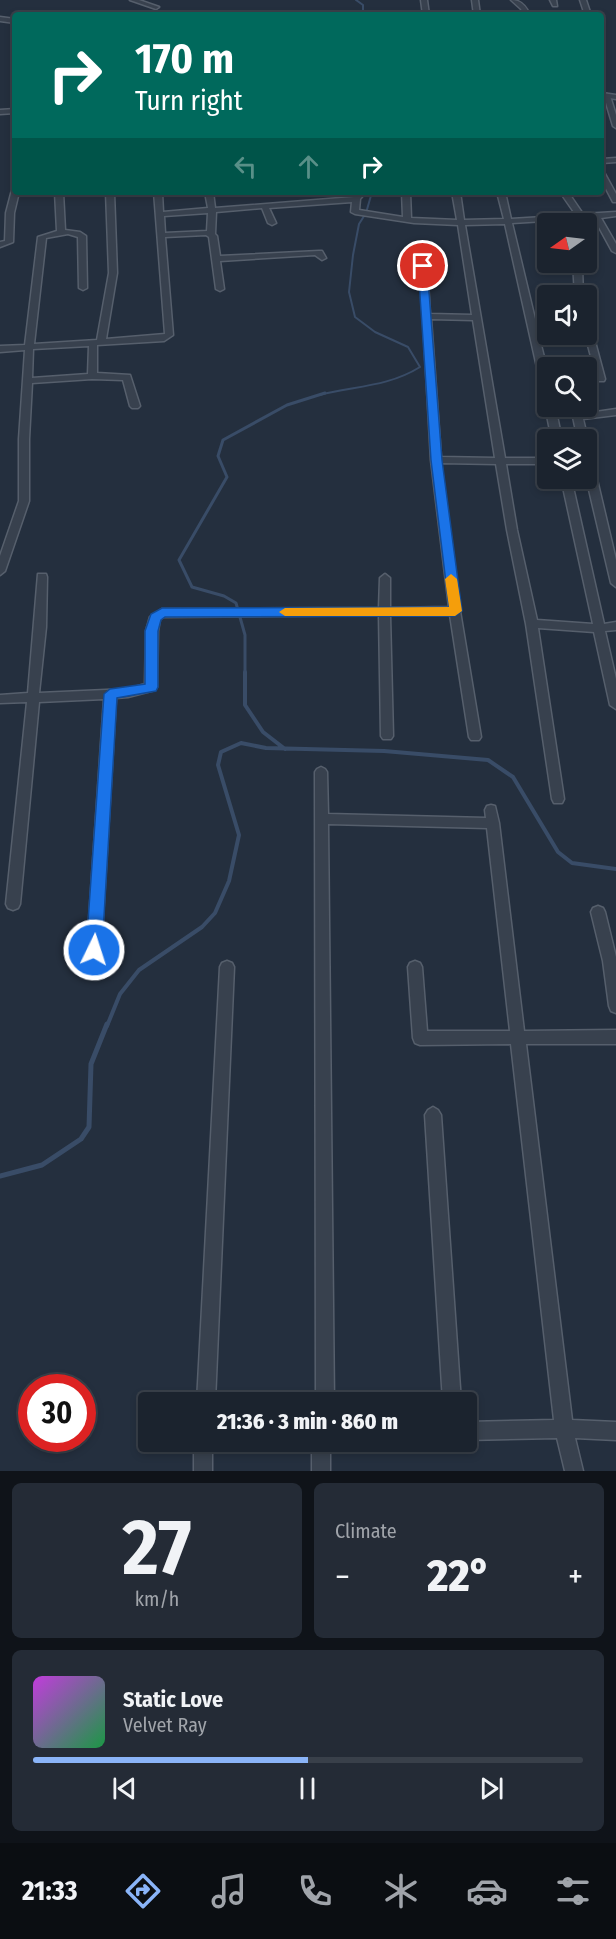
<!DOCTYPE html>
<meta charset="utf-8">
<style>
:root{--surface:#1b232e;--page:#242b36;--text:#f1f3f6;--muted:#a0a4aa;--line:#39404a;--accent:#8ab4f8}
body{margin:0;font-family:"Fira Sans Condensed",sans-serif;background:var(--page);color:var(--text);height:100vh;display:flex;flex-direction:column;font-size:22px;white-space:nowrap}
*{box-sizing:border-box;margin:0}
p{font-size:20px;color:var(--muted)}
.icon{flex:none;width:33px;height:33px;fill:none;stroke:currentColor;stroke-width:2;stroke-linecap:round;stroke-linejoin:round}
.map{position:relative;height:1471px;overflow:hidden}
.drawer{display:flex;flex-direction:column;gap:12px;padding:12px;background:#0f1319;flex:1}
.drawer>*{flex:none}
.hud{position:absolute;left:12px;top:12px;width:592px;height:183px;border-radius:6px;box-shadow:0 3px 9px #0003,0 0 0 2px var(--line);background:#00695c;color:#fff;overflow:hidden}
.needle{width:39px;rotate:256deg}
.fabs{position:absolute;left:537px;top:213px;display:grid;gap:12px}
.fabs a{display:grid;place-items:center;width:60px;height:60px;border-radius:6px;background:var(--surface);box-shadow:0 3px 9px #0003,0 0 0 2px var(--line);font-size:30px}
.speed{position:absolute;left:18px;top:1374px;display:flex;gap:12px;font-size:30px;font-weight:700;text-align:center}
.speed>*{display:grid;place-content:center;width:78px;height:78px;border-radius:50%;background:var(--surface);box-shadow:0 3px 9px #0003,0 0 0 2px var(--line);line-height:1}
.speed .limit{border:9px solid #d22;background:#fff;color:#111}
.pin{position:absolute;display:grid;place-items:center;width:51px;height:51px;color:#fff;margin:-26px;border:3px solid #fff;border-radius:50%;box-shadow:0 2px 6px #0007}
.me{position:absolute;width:66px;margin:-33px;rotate:4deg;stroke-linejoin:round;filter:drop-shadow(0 0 4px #0008)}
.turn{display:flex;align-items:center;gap:21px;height:126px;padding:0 24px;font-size:27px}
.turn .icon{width:78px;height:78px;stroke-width:2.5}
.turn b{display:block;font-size:42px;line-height:51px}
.lanes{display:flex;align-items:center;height:57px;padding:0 24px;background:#0003;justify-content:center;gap:30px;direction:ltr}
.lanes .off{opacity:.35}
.big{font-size:45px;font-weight:800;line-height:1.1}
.drawer .card{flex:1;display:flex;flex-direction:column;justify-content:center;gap:9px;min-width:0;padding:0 21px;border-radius:9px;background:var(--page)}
.drawer .dial{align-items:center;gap:0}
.dial b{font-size:78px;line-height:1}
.song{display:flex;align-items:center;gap:18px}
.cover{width:72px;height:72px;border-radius:9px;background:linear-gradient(135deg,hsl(290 70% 55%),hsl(140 70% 35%))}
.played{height:6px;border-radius:3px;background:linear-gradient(90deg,var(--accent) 50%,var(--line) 50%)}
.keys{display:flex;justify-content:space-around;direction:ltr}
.heat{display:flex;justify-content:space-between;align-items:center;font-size:33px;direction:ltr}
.drawer .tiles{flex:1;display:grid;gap:12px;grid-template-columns:1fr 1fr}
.card:last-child{grid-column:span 2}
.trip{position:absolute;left:138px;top:1392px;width:339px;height:60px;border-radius:6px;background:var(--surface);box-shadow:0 3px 9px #0003,0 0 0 2px var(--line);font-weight:800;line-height:60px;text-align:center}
.dock{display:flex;height:96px;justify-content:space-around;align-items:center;background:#0b0e12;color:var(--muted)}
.dock .icon{width:42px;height:42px}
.dock .current{color:var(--accent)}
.dock b{font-size:27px;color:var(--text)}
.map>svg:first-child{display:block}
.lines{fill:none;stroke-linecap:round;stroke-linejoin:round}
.stream-far3{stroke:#394c67;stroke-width:2}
.stream-far2{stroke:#394c67;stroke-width:3}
.stream-far1{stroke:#394c67;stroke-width:4}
.stream{stroke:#394c67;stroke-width:5}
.minor-casing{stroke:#565f6c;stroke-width:3}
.tertiary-casing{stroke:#565f6c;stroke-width:3}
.minor{fill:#38414e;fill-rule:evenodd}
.tertiary{fill:#38414e;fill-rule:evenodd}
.route{fill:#1a73e8;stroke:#114b97;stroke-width:1.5}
.slow{fill:#f59e0b}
</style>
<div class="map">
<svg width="616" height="1471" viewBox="0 0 616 1471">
<rect width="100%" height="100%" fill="#242f3e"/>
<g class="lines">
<path class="stream-far3" d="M356 0 363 5V15
M319 395C354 386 388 387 420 367L408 347 375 332 355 317 349 292 353 255 359 224 366 213 372 192"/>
<path class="stream-far2" d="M245 673V635L236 603 224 596 192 587 179 560 227 477 218 456 223 440 287 405 325 393"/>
<path class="stream-far1" d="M245 672V705L263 732 285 749
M107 1026 120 994 139 970 202 927 215 913 229 881 239 835 218 765 221 752 241 743 266 748 384 751 488 760 513 777 558 852 572 863 616 869"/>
<path class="stream" d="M0 1176 42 1165 81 1139 89 1127 91 1064 107 1024"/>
<defs>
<path id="minor" d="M130 0H139L159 7 156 9Z
M421 0H427L429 15H423Z
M472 0H478L480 15H474Z
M511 0C521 0 526 6 530 15H524L521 9Z
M550 0H556L557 6H553Z
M580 0H586L591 15H585Z
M607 94 610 96 616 115V128L613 126 604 96Z
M15 109V113L0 114V110Z
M15 132V142L12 140V134Z
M616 158V162L602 163V159Z
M602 174H605L616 194V202H613L602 181Z
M12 190 19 192 14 213 13 242 0 247V242L5 241 6 213Z
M55 192H63L65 230 80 232 86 236 87 288 83 290 79 288 78 237 68 234 46 238 34 344 97 340 109 273 106 192H114L117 273 106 339 165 334 154 192H162L163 212 208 208 205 192H213L215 208 354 197 358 192H366L360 199 359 210 403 217 402 192H410L411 218 457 220 452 192H460L464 220 504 219 497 192H505L511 219 576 215 560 192H568L583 214 616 212V216L601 218 616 244V253L612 251 594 218 512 223 535 319H548V325H536L548 373V397L543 394 505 224 465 225 505 458H548V464H506L517 530 537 620 593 624 561 478H571L604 624 616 622V630L605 631 616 679V709L610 705 594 632 538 628 564 799 562 803H554L552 799 526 624 507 530 496 464 441 463 460 611 481 737 479 740H471L469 737 450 615H390L393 736 391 739H383L381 736 379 615 164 617 160 619 158 631 157 687 155 690 128 697 116 698 101 950 99 954 94 956 89 954 87 950 104 699 39 702 20 904 18 908 13 910 8 908 6 904 27 702 0 703V695L28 693 38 574H46L47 577 46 627 39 693 128 689 145 684 146 631 150 617 162 609 379 608 380 578 385 574 390 578V608L449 607 431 460 420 264 427 266 430 314 472 315 458 225 414 223 355 214 351 212 352 202 269 208 276 223 272 225 268 223 262 208 216 212 215 234 217 236 220 256 319 251H322L326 258 322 260 315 255 220 261 224 289 220 291 216 289 209 237 206 235 165 237 173 335 164 341 97 345V373L130 375 140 406 138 408H132L130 406 123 380 92 379 32 383 29 439V501L5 571 0 575V556L19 501V439L25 350 0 352V346L25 345 38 237 57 231ZM208 213 207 231 165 233 164 216ZM431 319 473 320 495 458 441 457ZM89 346 88 374 32 378 33 349Z
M573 262H581L582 266 583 296H575Z
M586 321 590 323 605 379 604 381H598L597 379 585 334H586Z
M548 404V406H555L562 440H552L545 406Z
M616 409V415L583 419 588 440 586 442V440H578L573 417 575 415Z
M586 451 591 454 616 560V587L611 583 586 477Z
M321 767 325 769 327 772 328 814 486 818 485 810 487 806 491 805 495 806 499 823 524 1031 616 1030V1044H526L572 1420 616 1422V1440L575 1438 583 1471H565L557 1438 466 1440V1422L554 1420 511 1044 420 1045 415 1043 413 1038 408 967 410 963 415 961 420 963 422 967 427 1031H510L487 828 328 824 334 1402H316L315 772 317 769Z
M598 906 603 908 605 912 616 957V1013L611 1011 609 1006 603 961 591 912 593 908Z
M227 961 232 963 234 967 215 1402H197L220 967 222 963Z
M433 1107 438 1110 441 1115 461 1402H443L425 1115 428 1110Z
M194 1442H212V1471H194Z
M312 1442H330V1471H312Z"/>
<path id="tertiary" d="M0 17 15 19V23L0 21Z
M602 93 616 95V99L602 97Z"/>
</defs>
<use href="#minor" class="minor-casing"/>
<use href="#tertiary" class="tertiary-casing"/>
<use href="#minor" class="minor"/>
<use href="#tertiary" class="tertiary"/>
</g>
<path class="route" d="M423 263 427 266 442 460 462 611 455 616 165 617 161 620 158 631V687L156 691 117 698 102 950 100 955 94 957 88 955 86 950 104 694 110 689 145 684V631L151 614 162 608 449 607 431 460 418 266Z"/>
<path class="slow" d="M451 574 457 579 462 611 455 616H285L279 612 285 608 449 607 445 579Z"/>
</svg>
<div class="fabs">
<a><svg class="needle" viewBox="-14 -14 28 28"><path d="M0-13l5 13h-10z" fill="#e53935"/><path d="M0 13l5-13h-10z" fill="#a0a4aa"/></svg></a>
<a><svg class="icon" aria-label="sound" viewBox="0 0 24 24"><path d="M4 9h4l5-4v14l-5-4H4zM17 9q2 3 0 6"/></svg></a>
<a><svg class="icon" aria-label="search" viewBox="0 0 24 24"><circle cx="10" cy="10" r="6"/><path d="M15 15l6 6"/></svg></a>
<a><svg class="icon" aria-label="layers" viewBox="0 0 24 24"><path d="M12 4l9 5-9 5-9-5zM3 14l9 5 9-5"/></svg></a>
</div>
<div class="speed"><div class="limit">30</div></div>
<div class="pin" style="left:423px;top:266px;background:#d93025"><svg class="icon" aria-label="arrive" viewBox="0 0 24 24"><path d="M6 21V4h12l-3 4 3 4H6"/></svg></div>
<svg class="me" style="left:94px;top:950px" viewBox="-20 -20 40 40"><circle r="17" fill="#1a73e8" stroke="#fff" stroke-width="3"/><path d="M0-11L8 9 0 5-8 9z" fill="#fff"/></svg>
<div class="trip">21:36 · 3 min · 860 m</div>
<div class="hud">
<div class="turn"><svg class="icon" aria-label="right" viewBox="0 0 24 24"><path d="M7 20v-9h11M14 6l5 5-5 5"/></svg><div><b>170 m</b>Turn right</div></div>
<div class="lanes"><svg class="icon off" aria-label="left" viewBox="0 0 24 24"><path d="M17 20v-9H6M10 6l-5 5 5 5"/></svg><svg class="icon off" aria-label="ahead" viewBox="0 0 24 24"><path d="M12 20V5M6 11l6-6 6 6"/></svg><svg class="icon" aria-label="right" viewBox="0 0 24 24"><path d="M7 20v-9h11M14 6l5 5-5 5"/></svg></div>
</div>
</div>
<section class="drawer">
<div class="tiles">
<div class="card dial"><b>27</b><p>km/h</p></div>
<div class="card"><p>Climate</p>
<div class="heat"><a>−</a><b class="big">22°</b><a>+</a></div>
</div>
<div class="card">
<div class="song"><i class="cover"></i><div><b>Static Love</b><p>Velvet Ray</p></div></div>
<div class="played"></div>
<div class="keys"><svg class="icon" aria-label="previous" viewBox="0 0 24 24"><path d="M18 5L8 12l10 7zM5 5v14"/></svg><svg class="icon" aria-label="pause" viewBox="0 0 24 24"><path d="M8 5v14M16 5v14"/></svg><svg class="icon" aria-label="next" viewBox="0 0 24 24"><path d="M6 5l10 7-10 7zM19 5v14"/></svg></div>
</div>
</div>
</section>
<nav class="dock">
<b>21:33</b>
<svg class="icon current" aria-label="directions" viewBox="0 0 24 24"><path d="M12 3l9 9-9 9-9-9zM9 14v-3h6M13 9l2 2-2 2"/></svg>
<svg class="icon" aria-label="music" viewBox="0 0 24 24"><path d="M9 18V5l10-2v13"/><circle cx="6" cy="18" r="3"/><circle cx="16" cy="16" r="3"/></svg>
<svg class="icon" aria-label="phone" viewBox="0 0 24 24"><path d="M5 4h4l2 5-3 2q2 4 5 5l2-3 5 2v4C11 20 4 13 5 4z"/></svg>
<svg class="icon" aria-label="climate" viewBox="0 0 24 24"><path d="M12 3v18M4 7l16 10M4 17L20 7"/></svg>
<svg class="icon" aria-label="car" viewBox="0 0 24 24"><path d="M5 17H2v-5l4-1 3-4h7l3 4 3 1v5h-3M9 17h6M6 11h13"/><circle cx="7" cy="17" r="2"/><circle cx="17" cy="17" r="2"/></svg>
<svg class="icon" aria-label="filters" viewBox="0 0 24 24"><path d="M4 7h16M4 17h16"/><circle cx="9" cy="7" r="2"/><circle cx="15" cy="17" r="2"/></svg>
</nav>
